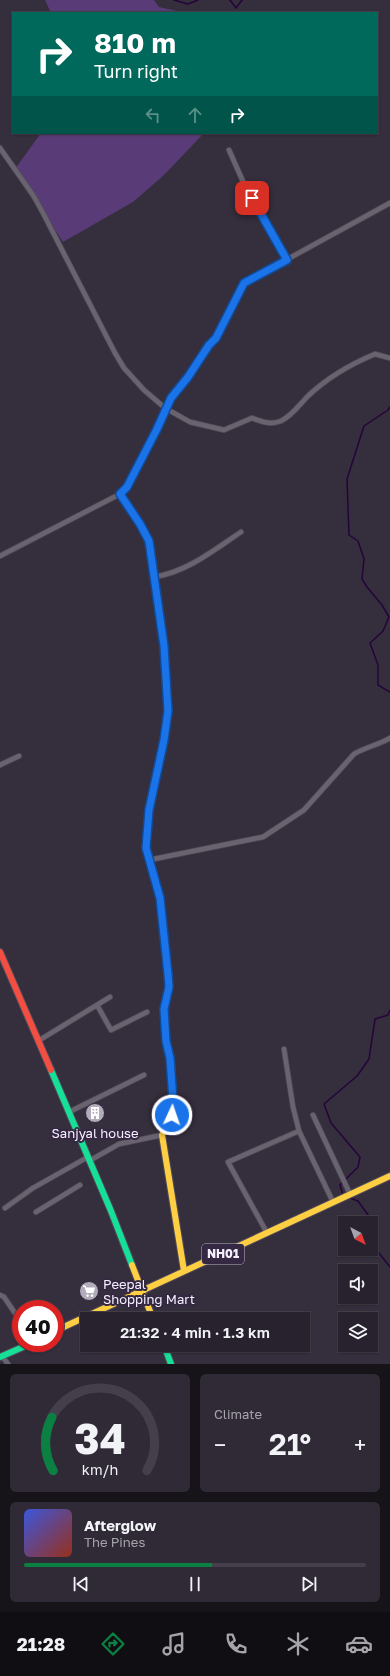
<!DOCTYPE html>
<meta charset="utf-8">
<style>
:root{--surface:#28222e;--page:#302a36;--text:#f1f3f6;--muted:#a5a4aa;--line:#443f4a;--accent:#0b8043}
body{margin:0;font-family:"Golos Text",sans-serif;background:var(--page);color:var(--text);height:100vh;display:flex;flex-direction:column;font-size:15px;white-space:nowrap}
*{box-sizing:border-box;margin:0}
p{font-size:13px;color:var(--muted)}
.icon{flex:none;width:22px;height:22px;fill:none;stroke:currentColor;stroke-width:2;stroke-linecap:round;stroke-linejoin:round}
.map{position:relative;height:1364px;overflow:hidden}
.details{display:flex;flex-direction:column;gap:10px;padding:10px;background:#161319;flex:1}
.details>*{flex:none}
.guide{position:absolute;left:12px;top:12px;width:366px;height:122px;border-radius:0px;box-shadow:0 1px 3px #0004,0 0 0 1px var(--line);background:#00695c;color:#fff;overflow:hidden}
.needle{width:26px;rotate:139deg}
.buttons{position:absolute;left:338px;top:1216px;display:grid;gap:8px}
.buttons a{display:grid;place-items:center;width:40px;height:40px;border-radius:0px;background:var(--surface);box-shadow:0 1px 3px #0004,0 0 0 1px var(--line);font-size:20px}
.speed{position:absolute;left:12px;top:1300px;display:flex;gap:8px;font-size:20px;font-weight:700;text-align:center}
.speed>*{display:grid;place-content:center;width:52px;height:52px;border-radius:50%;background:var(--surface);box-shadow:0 1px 3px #0004,0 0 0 1px var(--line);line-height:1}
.speed .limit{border:6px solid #d22;background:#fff;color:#111}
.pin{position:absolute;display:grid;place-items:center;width:34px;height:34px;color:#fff;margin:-17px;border-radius:8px;box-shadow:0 2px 6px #0006}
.me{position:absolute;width:44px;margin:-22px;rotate:3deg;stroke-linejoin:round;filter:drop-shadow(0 0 3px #0008)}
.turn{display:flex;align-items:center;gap:14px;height:84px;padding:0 16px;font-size:18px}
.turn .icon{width:52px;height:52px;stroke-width:2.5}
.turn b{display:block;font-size:28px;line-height:34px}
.lanes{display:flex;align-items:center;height:38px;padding:0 16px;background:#0003;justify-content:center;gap:20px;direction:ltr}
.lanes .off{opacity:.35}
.big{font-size:30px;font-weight:600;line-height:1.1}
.details .card{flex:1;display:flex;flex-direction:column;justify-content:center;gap:6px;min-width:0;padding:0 14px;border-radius:6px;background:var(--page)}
.details .dial{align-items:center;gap:0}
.dial svg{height:104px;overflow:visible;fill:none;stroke:var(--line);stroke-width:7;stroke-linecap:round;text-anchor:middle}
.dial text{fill:var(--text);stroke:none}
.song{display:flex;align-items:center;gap:12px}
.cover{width:48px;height:48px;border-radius:6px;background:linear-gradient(135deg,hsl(230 70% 55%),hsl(10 70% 35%))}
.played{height:4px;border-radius:2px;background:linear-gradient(90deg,var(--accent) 55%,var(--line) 55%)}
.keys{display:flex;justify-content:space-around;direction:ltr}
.heat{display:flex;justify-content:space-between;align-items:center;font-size:22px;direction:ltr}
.details .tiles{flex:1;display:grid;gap:10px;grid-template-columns:1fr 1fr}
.card:last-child{grid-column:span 2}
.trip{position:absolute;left:80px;top:1312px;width:230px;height:40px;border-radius:0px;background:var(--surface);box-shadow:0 1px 3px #0004,0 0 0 1px var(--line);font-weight:600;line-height:40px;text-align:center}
.tab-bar{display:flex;height:64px;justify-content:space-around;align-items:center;background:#100e12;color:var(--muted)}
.tab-bar .icon{width:28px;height:28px}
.tab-bar .on{color:var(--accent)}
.tab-bar b{font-size:18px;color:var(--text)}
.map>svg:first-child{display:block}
.green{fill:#593c77}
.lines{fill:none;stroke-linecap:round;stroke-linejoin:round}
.stream{stroke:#24043a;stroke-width:1.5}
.street-casing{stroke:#504b58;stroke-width:6}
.fast-casing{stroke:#504b58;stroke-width:8}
.slow-casing{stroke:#504b58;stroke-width:8}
.jam-casing{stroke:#504b58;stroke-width:8}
.street{stroke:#68636e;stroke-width:4.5}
.fast{stroke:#16e098;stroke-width:6}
.slow{stroke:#ffcf43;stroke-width:6}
.jam{stroke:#f24e42;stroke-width:6}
.route-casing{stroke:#114b97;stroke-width:10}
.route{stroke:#1a73e8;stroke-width:7}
.labels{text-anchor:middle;stroke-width:4;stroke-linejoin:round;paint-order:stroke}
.shield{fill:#352843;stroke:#bcb4c6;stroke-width:1}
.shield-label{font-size:12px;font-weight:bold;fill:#f6f0fe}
.poi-label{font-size:13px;fill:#f6f0fe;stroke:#352843}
</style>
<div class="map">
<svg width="390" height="1364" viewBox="0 0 390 1364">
<rect width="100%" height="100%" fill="#352e3d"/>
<path class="green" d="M45 0H154L159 7 186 13H51Z
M41 133H204L164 175 133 202 63 242 15 169Z"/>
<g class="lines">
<path class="stream" d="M174 0 188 4 198 0
M230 0 236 8 242 0
M390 407 388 410 364 426 347 479 349 535 358 541 364 559 362 579 367 587 382 605 389 617 383 631 370 643 378 665V685L390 692
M343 1195 340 1185 358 1167 360 1157 331 1123 324 1104 357 1076 369 1059 375 1019 388 1015 390 1010
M350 1198 358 1201 371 1219 374 1220 371 1233
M371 1243 390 1267"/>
<defs>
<path id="street" d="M0 148 33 195 42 211 115 353 124 368 144 390 165 408 190 422 224 430 252 418C262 422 271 425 281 421 292 416 300 404 308 396 327 378 351 364 375 354L390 358
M229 150 245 186 287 260
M0 556 120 494 127 487 157 429 171 398 188 377 209 345 216 338 244 283 390 203
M154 577C187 572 214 550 241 532
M0 765 19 756
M149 860 263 837 304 810 354 754C366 747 378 745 390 738
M97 1005 111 1030 147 1012
M38 1041 110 997
M284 1049 293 1107 299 1131 333 1202
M69 1112 144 1075
M313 1115 350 1194
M89 1161 119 1144 162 1135
M5 1208 33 1188 88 1157
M36 1212 80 1185
M267 1233 228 1162 299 1131
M0 1295 4 1297 21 1322
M2 1356 8 1364"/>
<path id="fast" d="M165 1005 169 987 160 898 146 848 149 810 165 732
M51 1070 111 1211 132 1265
M164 1345 171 1364
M0 1357 32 1343"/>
<path id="slow" d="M120 494 140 524 149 541 164 646 168 711 165 732
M165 1005 166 1041 171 1058 173 1100 172 1115 162 1135 184 1271
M132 1265 153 1319
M55 1331 390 1176"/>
<path id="jam" d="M0 952 51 1070"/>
</defs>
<use href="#street" class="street-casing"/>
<use href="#fast" class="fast-casing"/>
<use href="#slow" class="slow-casing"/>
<use href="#jam" class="jam-casing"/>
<use href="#street" class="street"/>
<use href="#fast" class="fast"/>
<use href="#slow" class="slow"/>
<use href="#jam" class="jam"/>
</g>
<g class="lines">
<defs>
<path id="route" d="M172 1115 173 1100 170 1058 166 1041 164 1009 169 987 168 974 160 898 146 848 149 810 164 740 168 711 164 646 149 541 140 524 120 494 127 487 157 429 171 398 188 377 209 345 216 338 244 283 287 260 252 198"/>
</defs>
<use href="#route" class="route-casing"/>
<use href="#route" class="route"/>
</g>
<defs>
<symbol id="building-disc" viewBox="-11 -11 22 22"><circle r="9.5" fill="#b2acba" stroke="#352843"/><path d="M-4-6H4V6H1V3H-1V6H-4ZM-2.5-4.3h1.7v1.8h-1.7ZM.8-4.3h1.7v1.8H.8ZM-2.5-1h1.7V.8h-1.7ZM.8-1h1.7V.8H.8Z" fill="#fff"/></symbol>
<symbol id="supermarket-disc" viewBox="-11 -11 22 22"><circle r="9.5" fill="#b2acba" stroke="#352843"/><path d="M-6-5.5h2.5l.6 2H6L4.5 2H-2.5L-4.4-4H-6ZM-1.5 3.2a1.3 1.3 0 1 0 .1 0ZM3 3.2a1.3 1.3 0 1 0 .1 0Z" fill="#fff"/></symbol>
</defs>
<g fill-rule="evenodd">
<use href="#building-disc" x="84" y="1102" width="22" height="22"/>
<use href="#supermarket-disc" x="78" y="1280" width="22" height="22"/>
</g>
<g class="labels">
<rect class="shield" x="202" y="1244" width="42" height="20" rx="3"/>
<g class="shield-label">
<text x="223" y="1258">NH01</text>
</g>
<g class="poi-label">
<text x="95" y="1138">Sanjyal house</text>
<text x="103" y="1289" text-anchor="start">Peepal<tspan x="103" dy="15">Shopping Mart</tspan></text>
</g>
</g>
</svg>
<div class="buttons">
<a><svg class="needle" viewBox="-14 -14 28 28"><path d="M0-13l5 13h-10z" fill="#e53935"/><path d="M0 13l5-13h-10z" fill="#a5a4aa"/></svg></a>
<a><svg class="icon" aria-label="sound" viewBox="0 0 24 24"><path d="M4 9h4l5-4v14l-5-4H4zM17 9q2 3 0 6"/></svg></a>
<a><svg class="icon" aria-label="layers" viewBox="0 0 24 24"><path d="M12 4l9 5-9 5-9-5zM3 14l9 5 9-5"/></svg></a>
</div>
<div class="speed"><div class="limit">40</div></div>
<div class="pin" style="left:252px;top:198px;background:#d93025"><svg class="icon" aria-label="arrive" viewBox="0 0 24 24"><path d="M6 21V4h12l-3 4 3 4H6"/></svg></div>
<svg class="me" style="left:172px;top:1115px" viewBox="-20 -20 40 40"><circle r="17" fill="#1a73e8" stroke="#fff" stroke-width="3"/><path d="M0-11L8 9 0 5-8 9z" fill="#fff"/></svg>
<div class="trip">21:32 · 4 min · 1.3 km</div>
<div class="guide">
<div class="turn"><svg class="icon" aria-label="right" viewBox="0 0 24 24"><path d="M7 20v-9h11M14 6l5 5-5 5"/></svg><div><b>810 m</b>Turn right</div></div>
<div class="lanes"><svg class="icon off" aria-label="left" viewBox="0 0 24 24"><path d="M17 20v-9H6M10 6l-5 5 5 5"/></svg><svg class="icon off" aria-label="ahead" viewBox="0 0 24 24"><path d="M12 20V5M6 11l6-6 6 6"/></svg><svg class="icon" aria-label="right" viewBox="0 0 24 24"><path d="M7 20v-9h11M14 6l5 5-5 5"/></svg></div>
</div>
</div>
<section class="details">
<div class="tiles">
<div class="card dial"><svg viewBox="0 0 100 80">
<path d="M14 69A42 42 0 1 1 86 69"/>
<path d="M14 69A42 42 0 0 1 13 28" stroke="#0b8043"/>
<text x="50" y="56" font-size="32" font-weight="700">34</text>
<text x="50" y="72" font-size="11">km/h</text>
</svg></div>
<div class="card"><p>Climate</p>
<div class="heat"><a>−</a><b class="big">21°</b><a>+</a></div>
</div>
<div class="card">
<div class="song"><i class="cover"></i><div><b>Afterglow</b><p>The Pines</p></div></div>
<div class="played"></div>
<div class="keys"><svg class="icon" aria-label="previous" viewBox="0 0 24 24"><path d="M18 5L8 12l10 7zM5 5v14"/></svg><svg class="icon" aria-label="pause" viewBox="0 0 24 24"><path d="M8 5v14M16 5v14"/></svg><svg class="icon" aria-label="next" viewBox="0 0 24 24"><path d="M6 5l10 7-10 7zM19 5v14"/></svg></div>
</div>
</div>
</section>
<nav class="tab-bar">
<b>21:28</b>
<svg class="icon on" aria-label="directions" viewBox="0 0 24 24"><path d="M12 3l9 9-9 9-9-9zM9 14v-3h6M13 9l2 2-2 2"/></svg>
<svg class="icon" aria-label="music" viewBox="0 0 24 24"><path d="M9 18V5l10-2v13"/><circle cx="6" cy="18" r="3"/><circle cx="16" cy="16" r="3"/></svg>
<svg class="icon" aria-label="phone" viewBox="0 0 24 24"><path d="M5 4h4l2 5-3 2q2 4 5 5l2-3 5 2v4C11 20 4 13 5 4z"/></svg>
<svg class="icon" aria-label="climate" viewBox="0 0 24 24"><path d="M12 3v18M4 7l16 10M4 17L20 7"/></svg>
<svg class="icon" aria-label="car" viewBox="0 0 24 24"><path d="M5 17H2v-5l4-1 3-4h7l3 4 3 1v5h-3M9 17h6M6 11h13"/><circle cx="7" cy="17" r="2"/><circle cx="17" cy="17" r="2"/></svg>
</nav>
